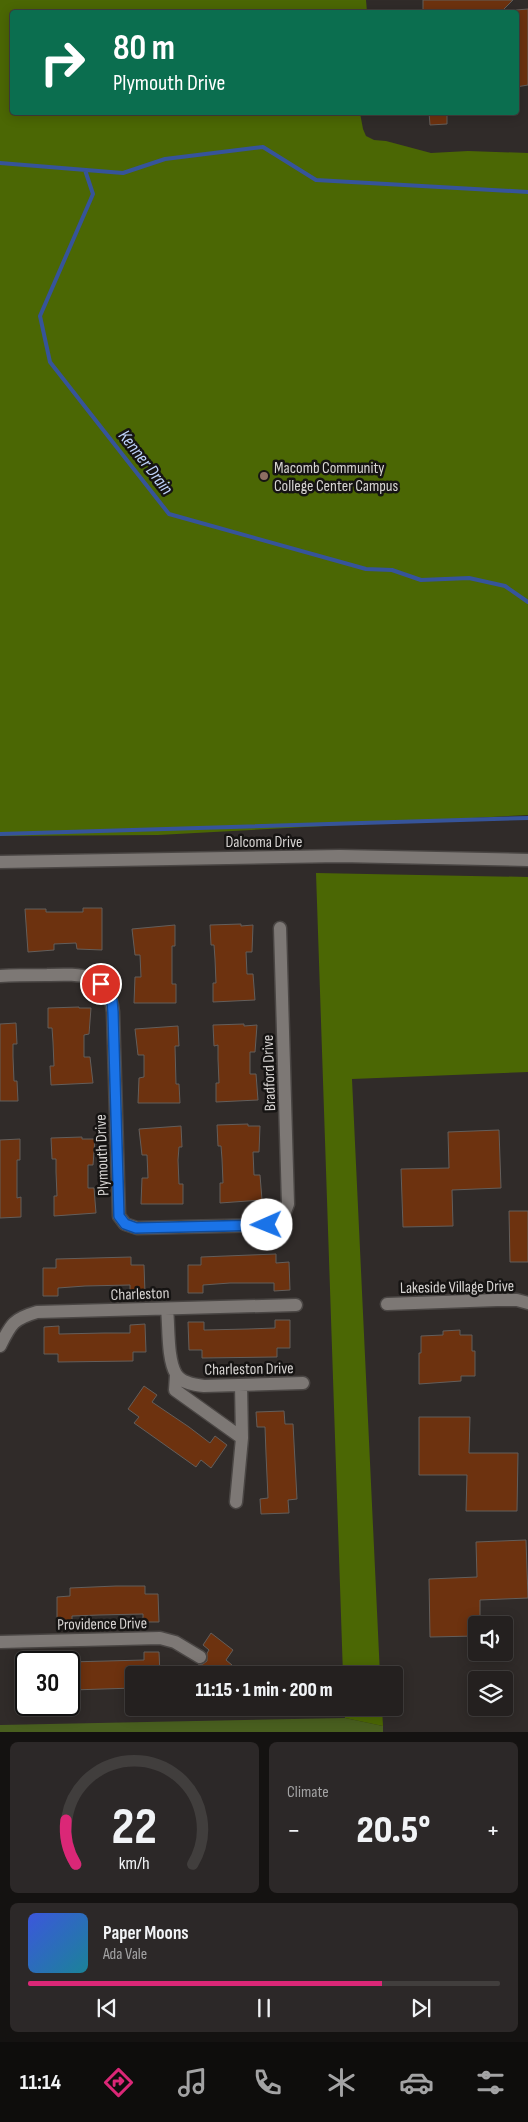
<!DOCTYPE html>
<meta charset="utf-8">
<style>
:root{--surface:#24201f;--page:#2c2828;--text:#f1f3f6;--muted:#a3a3a4;--line:#413e3d;--accent:#db2777}
body{margin:0;font-family:"Sofia Sans Condensed",sans-serif;background:var(--page);color:var(--text);height:100vh;display:flex;flex-direction:column;font-size:19px;white-space:nowrap}
*{box-sizing:border-box;margin:0}
p{font-size:16px;color:var(--muted)}
.icon{flex:none;width:28px;height:28px;fill:none;stroke:currentColor;stroke-width:2;stroke-linecap:round;stroke-linejoin:round}
.map{position:relative;height:1732px;overflow:hidden}
.panel{display:flex;flex-direction:column;gap:10px;padding:10px;background:#141211;flex:1}
.panel>*{flex:none}
.top-card{position:absolute;left:10px;top:10px;width:509px;height:105px;border-radius:5px;box-shadow:0 2px 12px #0003,0 0 0 1px var(--line);background:#0b6e4f;color:#fff;overflow:hidden}
.buttons{position:absolute;left:468px;top:1616px;display:grid;gap:10px}
.buttons a{display:grid;place-items:center;width:45px;height:45px;border-radius:5px;background:var(--surface);box-shadow:0 2px 12px #0003,0 0 0 1px var(--line);font-size:25px}
.speed{position:absolute;left:15px;top:1651px;display:flex;gap:10px;font-size:25px;font-weight:700;text-align:center}
.speed>*{display:grid;place-content:center;width:65px;height:65px;border-radius:50%;background:var(--surface);box-shadow:0 2px 12px #0003,0 0 0 1px var(--line);line-height:1}
.speed .limit{border:2px solid #111;border-radius:8px;background:#fff;color:#111}
.pin{position:absolute;display:grid;place-items:center;width:42px;height:42px;color:#fff;margin:-21px;border:2px solid #fff;border-radius:50%;box-shadow:0 1px 5px #0007}
.me{position:absolute;width:55px;margin:-28px;rotate:269deg;stroke-linejoin:round;filter:drop-shadow(0 0 4px #0008)}
.turn{display:flex;align-items:center;gap:18px;height:105px;padding:0 20px;font-size:22px}
.turn .icon{width:65px;height:65px;stroke-width:2.5}
.turn b{display:block;font-size:35px;line-height:42px}
.big{font-size:38px;font-weight:800;line-height:1.1}
.panel .tile{flex:1;display:flex;flex-direction:column;justify-content:center;gap:8px;min-width:0;padding:0 18px;border-radius:8px;background:var(--page)}
.panel .dial{align-items:center;gap:0}
.dial svg{height:130px;overflow:visible;fill:none;stroke:var(--line);stroke-width:7;stroke-linecap:round;text-anchor:middle}
.dial text{fill:var(--text);stroke:none}
.song{display:flex;align-items:center;gap:15px}
.cover{width:60px;height:60px;border-radius:8px;background:linear-gradient(135deg,hsl(230 70% 55%),hsl(190 70% 35%))}
.played{height:5px;border-radius:2px;background:linear-gradient(90deg,var(--accent) 75%,var(--line) 75%)}
.keys{display:flex;justify-content:space-around;direction:ltr}
.heat{display:flex;justify-content:space-between;align-items:center;font-size:28px;direction:ltr}
.panel .tiles{flex:1;display:grid;gap:10px;grid-template-columns:1fr 1fr}
.tile:last-child{grid-column:span 2}
.trip{position:absolute;left:125px;top:1666px;width:278px;height:50px;border-radius:5px;background:var(--surface);box-shadow:0 2px 12px #0003,0 0 0 1px var(--line);font-weight:800;line-height:50px;text-align:center}
.tab-bar{display:flex;height:80px;justify-content:space-around;align-items:center;background:#0e0d0c;color:var(--muted)}
.tab-bar .icon{width:35px;height:35px}
.tab-bar .selected{color:var(--accent)}
.tab-bar b{font-size:22px;color:var(--text)}
.map>svg:first-child{display:block}
.green{fill:#495f1f}
.forest{fill:#4b6704}
.lines{fill:none;stroke-linecap:round;stroke-linejoin:round}
.stream{stroke:#36549a;stroke-width:4}
.building{fill:#6d320f;stroke:#635e5b}
.street-casing{stroke:#4a4644;stroke-width:15}
.street{stroke:#7d7875;stroke-width:12}
.route-casing{stroke:#114b97;stroke-width:12}
.route{stroke:#1a73e8;stroke-width:9}
.education-dot{fill:#8d6e63;stroke:#161413;stroke-width:2}
.labels{text-anchor:middle;stroke-width:5;stroke-linejoin:round;paint-order:stroke}
.poi-label{font-size:16px;fill:#d7d4d2;stroke:#161413;text-anchor:start}
.street-label{font-size:16px;fill:#d7d4d2;stroke:#161413}
.water-label{font-size:18px;font-style:italic;fill:#bfd3fb;stroke:#161413}
</style>
<div class="map">
<svg width="528" height="1732" viewBox="0 0 528 1732">
<rect width="100%" height="100%" fill="#302b29"/>
<path class="green" d="M345 1718 383 1726V1732H0V1725Z"/>
<path class="forest" d="M0 0H366L367 12H12V112L360 113 363 129 366 136 374 140 386 141 431 153 468 151 528 153V815L158 835 0 836Z
M316 873 528 877V1072L352 1079 380 1675H343Z
M344 1708H382L383 1726 345 1718Z"/>
<g class="lines">
<path class="stream" d="M0 163 123 173 165 159 263 147 316 180 528 192
M85 170 93 194 40 316 50 362 169 514 366 569 392 570 421 580 469 578 505 586 528 602
M0 834 528 818"/>
</g>
<path class="building" d="M423 0H513L501 12H423Z
M528 9V85L516 87V10Z
M429 112H447V124L430 125Z
M83 908H102V950L77 949 76 943 54 944V950L28 952 25 909H46V912H83Z
M241 924V926L253 925 252 952H246L247 974H253L255 1000 213 1002V983H216L215 959 214 945H211L210 925Z
M175 925V946H172V984H176V1003H134L135 977H141L140 955H135L132 929Z
M79 1007V1008H91L89 1034 84 1035V1057H90L93 1083 51 1085 50 1066H54L53 1042 52 1028H48V1008Z
M16 1023 17 1044H13V1057L14 1081H17L18 1101H0V1024Z
M244 1024V1026L257 1025 255 1052H250V1074H256L258 1100 216 1102V1083H219L218 1059V1045L214 1046 213 1025Z
M178 1026 179 1046H175L176 1084H179L180 1103H138L139 1078 144 1077V1055H138L135 1029Z
M248 1124V1126H260L259 1152H253L254 1175H260L262 1200 220 1203V1183H223L222 1159 221 1146H218L217 1125Z
M181 1126 182 1147H179L178 1160 179 1184H183V1204H141L142 1178H148L147 1155H142L139 1129Z
M499 1130 501 1188 452 1190 453 1226 403 1227 401 1169 449 1168 448 1132Z
M82 1137V1139H95L93 1165H88V1188H94L96 1213 54 1216V1196H57L56 1172V1159H52L51 1138Z
M20 1139V1160H17V1198L21 1197V1217L0 1218V1140Z
M509 1211H528V1262H510Z
M276 1254V1263L289 1262 290 1290 274 1291V1283H230L203 1285V1293H188V1265H201V1257Z
M131 1257V1265H144L145 1293H130V1285L85 1286 58 1288V1296H43V1268H56V1259Z
M275 1320H290V1348H277V1357L202 1358V1350H189L188 1322H204V1330L248 1329 275 1328Z
M145 1324 146 1352H133V1361L58 1362V1354H44V1327L59 1326V1334L104 1333H130V1325Z
M460 1330V1335H472V1351H475V1376H461V1381L419 1384V1353H421V1336L443 1335V1331Z
M144 1386 157 1395 152 1402 189 1427 210 1443 215 1436 227 1445 211 1468 201 1460 196 1467 134 1423 139 1417 128 1409Z
M284 1411 285 1424H293L297 1499 288 1500 289 1513 261 1514 260 1499 268 1498 266 1454 265 1427H257L256 1412Z
M419 1417H470L469 1453H518L517 1511H466L467 1475H419Z
M526 1540 528 1598 480 1600V1625H476V1636L430 1637 429 1579 477 1577 476 1542Z
M116 1586H145V1594H158L159 1622H143V1614L99 1615 72 1616V1624H57V1597L70 1596V1588Z
M211 1633 233 1650 226 1660 232 1665 225 1675H199L193 1671 198 1665 203 1664 207 1661V1653L209 1650 203 1645Z
M144 1652H159L160 1675H134V1688L72 1690V1682H69V1662L144 1660Z"/>
<g class="lines">
<defs>
<path id="street" d="M0 862 340 856 528 860
M0 976C16 975 32 975 47 975 79 974 109 972 113 1012L119 1216 125 1224 137 1228 267 1225 283 1217 288 1204 280 928
M387 1304 497 1300H517L528 1303
M167 1309C169 1326 167 1359 176 1374 181 1383 195 1385 204 1386L303 1383
M0 1346C11 1324 13 1319 37 1312L296 1305
M176 1375 175 1390 242 1438
M236 1502 242 1438 241 1385
M0 1642 160 1638 175 1642 200 1657"/>
</defs>
<use href="#street" class="street-casing"/>
<use href="#street" class="street"/>
</g>
<g class="lines">
<defs>
<path id="route" d="M101 984 112 1001 113 1012 119 1216 125 1224 136 1228 267 1225"/>
</defs>
<use href="#route" class="route-casing"/>
<use href="#route" class="route"/>
</g>
<circle class="education-dot" cx="264" cy="476" r="5"/>
<g class="labels">
<g class="poi-label">
<text x="274" y="473">Macomb Community<tspan x="274" dy="18">College Center Campus</tspan></text>
</g>
<g class="street-label">
<text x="264" y="847">Dalcoma Drive</text>
<text transform="translate(268 1073) rotate(-92)" y="6">Bradford Drive</text>
<text transform="translate(101 1155) rotate(-92)" y="6">Plymouth Drive</text>
<text transform="translate(457 1286) rotate(-1)" y="6">Lakeside Village Drive</text>
<text transform="translate(140 1293) rotate(-2)" y="6">Charleston</text>
<text transform="translate(249 1368) rotate(-1)" y="6">Charleston Drive</text>
<text transform="translate(102 1623) rotate(-1)" y="6">Providence Drive</text>
</g>
<g class="water-label">
<text transform="translate(146 462) rotate(52)" y="6">Kenner Drain</text>
</g>
</g>
</svg>
<div class="buttons">
<a><svg class="icon" aria-label="sound" viewBox="0 0 24 24"><path d="M4 9h4l5-4v14l-5-4H4zM17 9q2 3 0 6"/></svg></a>
<a><svg class="icon" aria-label="layers" viewBox="0 0 24 24"><path d="M12 4l9 5-9 5-9-5zM3 14l9 5 9-5"/></svg></a>
</div>
<div class="speed"><div class="limit">30</div></div>
<div class="pin" style="left:101px;top:984px;background:#d93025"><svg class="icon" aria-label="arrive" viewBox="0 0 24 24"><path d="M6 21V4h12l-3 4 3 4H6"/></svg></div>
<svg class="me" style="left:267px;top:1225px" viewBox="-20 -20 40 40"><circle r="19" fill="#fff"/><path d="M0-13L10 11 0 6-10 11z" fill="#1a73e8"/></svg>
<div class="trip">11:15 · 1 min · 200 m</div>
<div class="top-card">
<div class="turn"><svg class="icon" aria-label="right" viewBox="0 0 24 24"><path d="M7 20v-9h11M14 6l5 5-5 5"/></svg><div><b>80 m</b>Plymouth Drive</div></div>
</div>
</div>
<section class="panel">
<div class="tiles">
<div class="tile dial"><svg viewBox="0 0 100 80">
<path d="M14 69A42 42 0 1 1 86 69"/>
<path d="M14 69A42 42 0 0 1 8 42" stroke="#db2777"/>
<text x="50" y="56" font-size="32" font-weight="700">22</text>
<text x="50" y="72" font-size="11">km/h</text>
</svg></div>
<div class="tile"><p>Climate</p>
<div class="heat"><a>−</a><b class="big">20.5°</b><a>+</a></div>
</div>
<div class="tile">
<div class="song"><i class="cover"></i><div><b>Paper Moons</b><p>Ada Vale</p></div></div>
<div class="played"></div>
<div class="keys"><svg class="icon" aria-label="previous" viewBox="0 0 24 24"><path d="M18 5L8 12l10 7zM5 5v14"/></svg><svg class="icon" aria-label="pause" viewBox="0 0 24 24"><path d="M8 5v14M16 5v14"/></svg><svg class="icon" aria-label="next" viewBox="0 0 24 24"><path d="M6 5l10 7-10 7zM19 5v14"/></svg></div>
</div>
</div>
</section>
<nav class="tab-bar">
<b>11:14</b>
<svg class="icon selected" aria-label="directions" viewBox="0 0 24 24"><path d="M12 3l9 9-9 9-9-9zM9 14v-3h6M13 9l2 2-2 2"/></svg>
<svg class="icon" aria-label="music" viewBox="0 0 24 24"><path d="M9 18V5l10-2v13"/><circle cx="6" cy="18" r="3"/><circle cx="16" cy="16" r="3"/></svg>
<svg class="icon" aria-label="phone" viewBox="0 0 24 24"><path d="M5 4h4l2 5-3 2q2 4 5 5l2-3 5 2v4C11 20 4 13 5 4z"/></svg>
<svg class="icon" aria-label="climate" viewBox="0 0 24 24"><path d="M12 3v18M4 7l16 10M4 17L20 7"/></svg>
<svg class="icon" aria-label="car" viewBox="0 0 24 24"><path d="M5 17H2v-5l4-1 3-4h7l3 4 3 1v5h-3M9 17h6M6 11h13"/><circle cx="7" cy="17" r="2"/><circle cx="17" cy="17" r="2"/></svg>
<svg class="icon" aria-label="filters" viewBox="0 0 24 24"><path d="M4 7h16M4 17h16"/><circle cx="9" cy="7" r="2"/><circle cx="15" cy="17" r="2"/></svg>
</nav>
